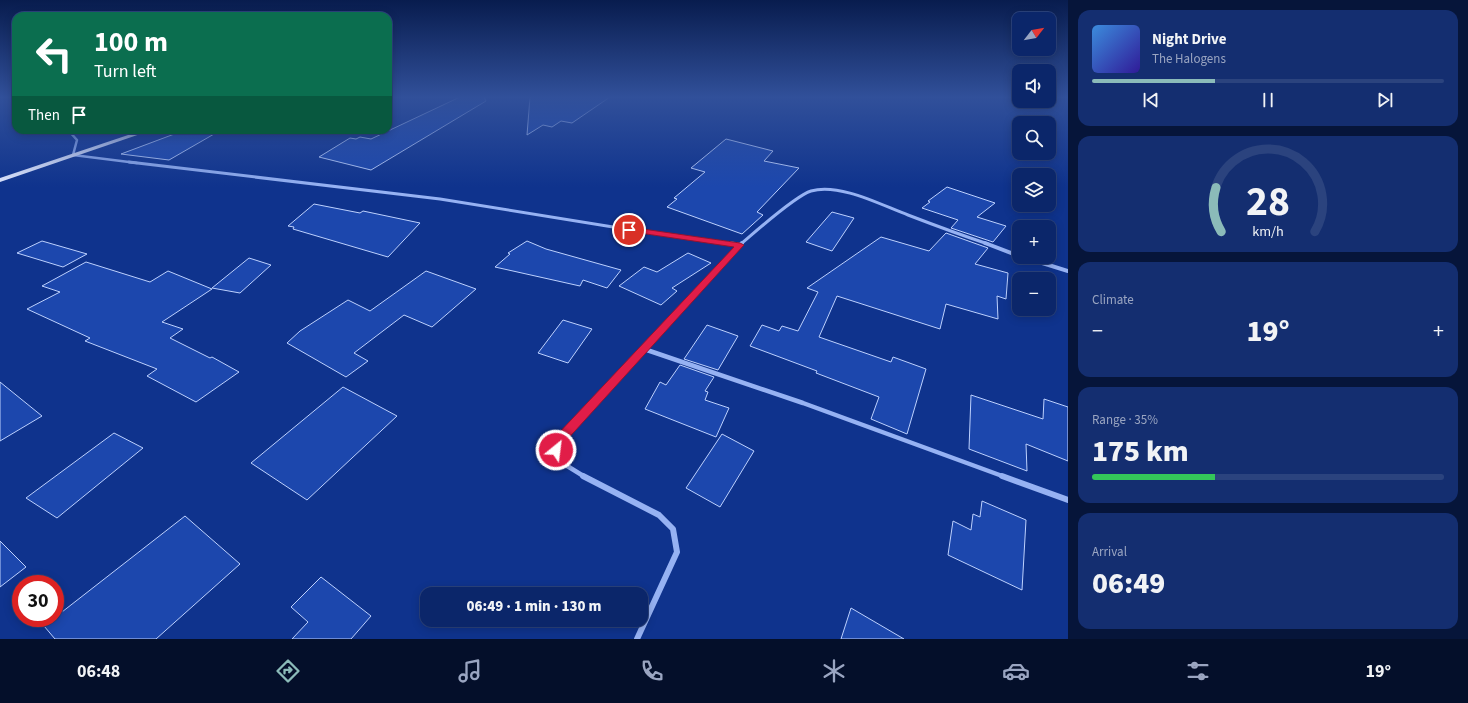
<!DOCTYPE html>
<meta charset="utf-8">
<style>
:root{--surface:#0b266a;--page:#142e70;--text:#f1f3f6;--muted:#9aa5c1;--line:#2b437e;--accent:#8bbbb9}
body{margin:0;font-family:"Source Sans 3",sans-serif;background:var(--page);color:var(--text);height:100vh;display:flex;flex-direction:column;font-size:15px;white-space:nowrap}
*{box-sizing:border-box;margin:0}
p{font-size:13px;color:var(--muted)}
.icon{flex:none;width:22px;height:22px;fill:none;stroke:currentColor;stroke-width:2;stroke-linecap:round;stroke-linejoin:round}
.map{position:relative;flex:1;overflow:hidden}
.side{display:flex;flex-direction:column;gap:10px;padding:10px;background:#06153a;width:400px}
.side>*{flex:none}
.hud{position:absolute;left:12px;top:12px;width:380px;height:122px;border-radius:12px;box-shadow:0 2px 10px #0003,0 0 0 1px var(--line);background:#0b6e4f;color:#fff;overflow:hidden}
.needle{width:26px;rotate:59deg}
.tools{position:absolute;left:1012px;top:12px;display:grid;gap:8px}
.tools a{display:grid;place-items:center;width:44px;height:44px;border-radius:8px;background:var(--surface);box-shadow:0 2px 10px #0003,0 0 0 1px var(--line);font-size:20px}
.speed{position:absolute;left:12px;top:575px;display:flex;gap:8px;font-size:20px;font-weight:700;text-align:center}
.speed>*{display:grid;place-content:center;width:52px;height:52px;border-radius:50%;background:var(--surface);box-shadow:0 2px 10px #0003,0 0 0 1px var(--line);line-height:1}
.speed .limit{border:6px solid #d22;background:#fff;color:#111}
.pin{position:absolute;display:grid;place-items:center;width:34px;height:34px;color:#fff;margin:-17px;border:2px solid #fff;border-radius:50%;box-shadow:0 1px 4px #0007}
.me{position:absolute;width:44px;margin:-22px;rotate:29deg;stroke-linejoin:round;filter:drop-shadow(0 0 3px #0008)}
.turn{display:flex;align-items:center;gap:14px;height:84px;padding:0 16px;font-size:18px}
.turn .icon{width:52px;height:52px;stroke-width:2.5}
.turn b{display:block;font-size:28px;line-height:34px}
.then{display:flex;align-items:center;height:38px;padding:0 16px;background:#0003;gap:8px;font-size:15px}
.big{font-size:30px;font-weight:800;line-height:1.1}
.side .widget{flex:1;display:flex;flex-direction:column;justify-content:center;gap:6px;min-width:0;padding:0 14px;border-radius:12px;background:var(--page)}
.side .dial{align-items:center;gap:0}
.dial svg{height:104px;overflow:visible;fill:none;stroke:var(--line);stroke-width:7;stroke-linecap:round;text-anchor:middle}
.dial text{fill:var(--text);stroke:none}
.song{display:flex;align-items:center;gap:12px}
.cover{width:48px;height:48px;border-radius:6px;background:linear-gradient(135deg,hsl(210 70% 55%),hsl(250 70% 35%))}
.played{height:4px;border-radius:2px;background:linear-gradient(90deg,var(--accent) 35%,var(--line) 35%)}
.keys{display:flex;justify-content:space-around;direction:ltr}
.heat{display:flex;justify-content:space-between;align-items:center;font-size:22px;direction:ltr}
.charge{height:6px;border-radius:3px;background:linear-gradient(90deg,#34c759 35%,var(--line) 0)}
.trip{position:absolute;left:420px;top:587px;width:228px;height:40px;border-radius:12px;background:var(--surface);box-shadow:0 2px 10px #0003,0 0 0 1px var(--line);font-weight:800;line-height:40px;text-align:center}
.tab-bar{display:flex;height:64px;justify-content:space-around;align-items:center;background:#040f2a;color:var(--muted)}
.tab-bar .icon{width:28px;height:28px}
.tab-bar .current{color:var(--accent)}
.tab-bar b{font-size:18px;color:var(--text)}
main{display:flex;flex:1;min-height:0}
.map>svg:first-child{display:block}
.building{fill:#1c47ad;stroke:#bdd1fe}
.lines{fill:none;stroke-linecap:round;stroke-linejoin:round}
.street-far4{stroke:#96b2f3;stroke-width:2.5}
.street-far3{stroke:#96b2f3;stroke-width:3}
.street-far2{stroke:#96b2f3;stroke-width:4}
.street-far1{stroke:#96b2f3;stroke-width:4.5}
.street{stroke:#96b2f3;stroke-width:6}
.primary{fill:#e2e9ff;fill-rule:evenodd}
.route{fill:#e11d48;stroke:#92132f}
</style>
<main>
<div class="map">
<svg width="1068" height="639" viewBox="0 0 1068 639">
<rect width="100%" height="100%" fill="#0f338d"/>
<path class="building" d="M460 97H484L486 101 371 170 319 157 350 138 356 139 360 137 371 139Z
M530 97H610L572 123 561 121 552 127 543 125 527 135Z
M185 130H221L169 160 121 154Z
M726 139 773 151 764 161 799 168 757 212 763 215 742 234 667 207 677 199 674 198 705 172 691 168Z
M947 187 995 203 977 217 1006 226 993 242 951 228 958 220 922 208 930 202 928 201Z
M314 204 360 213 363 211 420 223 388 257 293 229 294 227 288 226Z
M832 212 854 218 832 251 806 242Z
M946 233 988 248 975 264 1008 273 1006 299 997 296 998 319 946 304 940 329 837 296 819 337 891 362 893 357 926 369 907 434 871 419 879 397 816 373 817 371 750 346 762 325 779 331 782 326 798 331 818 292 807 288 881 237 929 251Z
M42 241 87 254 63 267 17 253Z
M527 241 546 249 621 270 607 288 583 280 580 286 495 267 510 254 508 253Z
M688 253 711 263 672 288 677 291 661 305 619 286 644 267 657 272Z
M249 258 271 265 240 293 212 288Z
M86 262 150 282 168 271 212 289 162 322 183 329 170 338 210 358 212 357 239 372 196 402 147 376 157 369 85 341 90 338 27 309 60 292 42 286Z
M426 271 476 289 432 327 404 315 354 353 368 361 346 377 287 343 300 331 348 300 370 311Z
M563 320 592 329 568 363 538 353Z
M707 325 738 336 718 370 684 359Z
M680 365 714 377 705 391 708 392 705 400 729 408 716 437 645 409 660 382 666 385Z
M0 382 42 416 0 441Z
M343 387 397 416 307 500 251 463Z
M971 395 1043 419 1044 399 1068 407V461L1026 444 1027 471 969 449Z
M114 433 143 448 57 518 26 498Z
M722 434 754 451 720 507 686 488Z
M982 501 1026 520 1022 590 948 555 953 521 971 530 973 514 980 517Z
M185 516 240 564 156 639H55L44 626Z
M0 541 26 567 0 587Z
M321 577 371 616 351 639H292L308 622 291 607Z
M851 608 904 639H841Z"/>
<g class="lines">
<path class="street-far4" d="M68 130 77 140 73 155 137 163"/>
<path class="street-far3" d="M129 162 440 199 644 232 736 244
M741 244C755 232 795 196 811 191 840 183 881 205 908 215 934 225 961 235 988 244"/>
<path class="street-far2" d="M729 243 740 245
M985 243 1019 256
M1023 257 1068 271
M645 347 711 275 742 243"/>
<path class="street-far1" d="M644 349 646 346
M585 477 564 464 556 450 560 440 644 349 803 403 1005 477"/>
<path class="street" d="M583 476 659 515 673 529 677 552 637 639
M1002 476 1068 500"/>
<path class="primary" d="M143 130H152L0 182V178Z"/>
</g>
<linearGradient id="sky" x2="0" y2="1"><stop stop-color="#081c4e"/><stop offset="0.52" stop-color="#31509a"/><stop offset="1" stop-color="#31509a" stop-opacity="0"/></linearGradient>
<rect width="1068" height="187" fill="url(#sky)"/>
<path class="route" d="M629 227 740 243 744 245 565 442 561 453 556 455 552 453 551 450 555 437 734 247 626 231 625 230Z"/>
</svg>
<div class="tools">
<a><svg class="needle" viewBox="-14 -14 28 28"><path d="M0-13l5 13h-10z" fill="#e53935"/><path d="M0 13l5-13h-10z" fill="#9aa5c1"/></svg></a>
<a><svg class="icon" aria-label="sound" viewBox="0 0 24 24"><path d="M4 9h4l5-4v14l-5-4H4zM17 9q2 3 0 6"/></svg></a>
<a><svg class="icon" aria-label="search" viewBox="0 0 24 24"><circle cx="10" cy="10" r="6"/><path d="M15 15l6 6"/></svg></a>
<a><svg class="icon" aria-label="layers" viewBox="0 0 24 24"><path d="M12 4l9 5-9 5-9-5zM3 14l9 5 9-5"/></svg></a>
<a>+</a>
<a>−</a>
</div>
<div class="speed"><div class="limit">30</div></div>
<div class="pin" style="left:629px;top:230px;background:#d93025"><svg class="icon" aria-label="arrive" viewBox="0 0 24 24"><path d="M6 21V4h12l-3 4 3 4H6"/></svg></div>
<svg class="me" style="left:556px;top:450px" viewBox="-20 -20 40 40"><circle r="17" fill="#e11d48" stroke="#fff" stroke-width="3"/><path d="M0-11L8 9 0 5-8 9z" fill="#fff"/></svg>
<div class="trip">06:49 · 1 min · 130 m</div>
<div class="hud">
<div class="turn"><svg class="icon" aria-label="left" viewBox="0 0 24 24"><path d="M17 20v-9H6M10 6l-5 5 5 5"/></svg><div><b>100 m</b>Turn left</div></div>
<div class="then">Then<svg class="icon" aria-label="arrive" viewBox="0 0 24 24"><path d="M6 21V4h12l-3 4 3 4H6"/></svg></div>
</div>
</div>
<section class="side">
<div class="widget">
<div class="song"><i class="cover"></i><div><b>Night Drive</b><p>The Halogens</p></div></div>
<div class="played"></div>
<div class="keys"><svg class="icon" aria-label="previous" viewBox="0 0 24 24"><path d="M18 5L8 12l10 7zM5 5v14"/></svg><svg class="icon" aria-label="pause" viewBox="0 0 24 24"><path d="M8 5v14M16 5v14"/></svg><svg class="icon" aria-label="next" viewBox="0 0 24 24"><path d="M6 5l10 7-10 7zM19 5v14"/></svg></div>
</div>
<div class="widget dial"><svg viewBox="0 0 100 80">
<path d="M14 69A42 42 0 1 1 86 69"/>
<path d="M14 69A42 42 0 0 1 10 35" stroke="#8bbbb9"/>
<text x="50" y="56" font-size="32" font-weight="700">28</text>
<text x="50" y="72" font-size="11">km/h</text>
</svg></div>
<div class="widget"><p>Climate</p>
<div class="heat"><a>−</a><b class="big">19°</b><a>+</a></div>
</div>
<div class="widget"><p>Range · 35%</p><b class="big">175 km</b><div class="charge"></div></div>
<div class="widget"><p>Arrival</p><b class="big">06:49</b></div>
</section>
</main>
<nav class="tab-bar">
<b>06:48</b>
<svg class="icon current" aria-label="directions" viewBox="0 0 24 24"><path d="M12 3l9 9-9 9-9-9zM9 14v-3h6M13 9l2 2-2 2"/></svg>
<svg class="icon" aria-label="music" viewBox="0 0 24 24"><path d="M9 18V5l10-2v13"/><circle cx="6" cy="18" r="3"/><circle cx="16" cy="16" r="3"/></svg>
<svg class="icon" aria-label="phone" viewBox="0 0 24 24"><path d="M5 4h4l2 5-3 2q2 4 5 5l2-3 5 2v4C11 20 4 13 5 4z"/></svg>
<svg class="icon" aria-label="climate" viewBox="0 0 24 24"><path d="M12 3v18M4 7l16 10M4 17L20 7"/></svg>
<svg class="icon" aria-label="car" viewBox="0 0 24 24"><path d="M5 17H2v-5l4-1 3-4h7l3 4 3 1v5h-3M9 17h6M6 11h13"/><circle cx="7" cy="17" r="2"/><circle cx="17" cy="17" r="2"/></svg>
<svg class="icon" aria-label="filters" viewBox="0 0 24 24"><path d="M4 7h16M4 17h16"/><circle cx="9" cy="7" r="2"/><circle cx="15" cy="17" r="2"/></svg>
<b>19°</b>
</nav>
